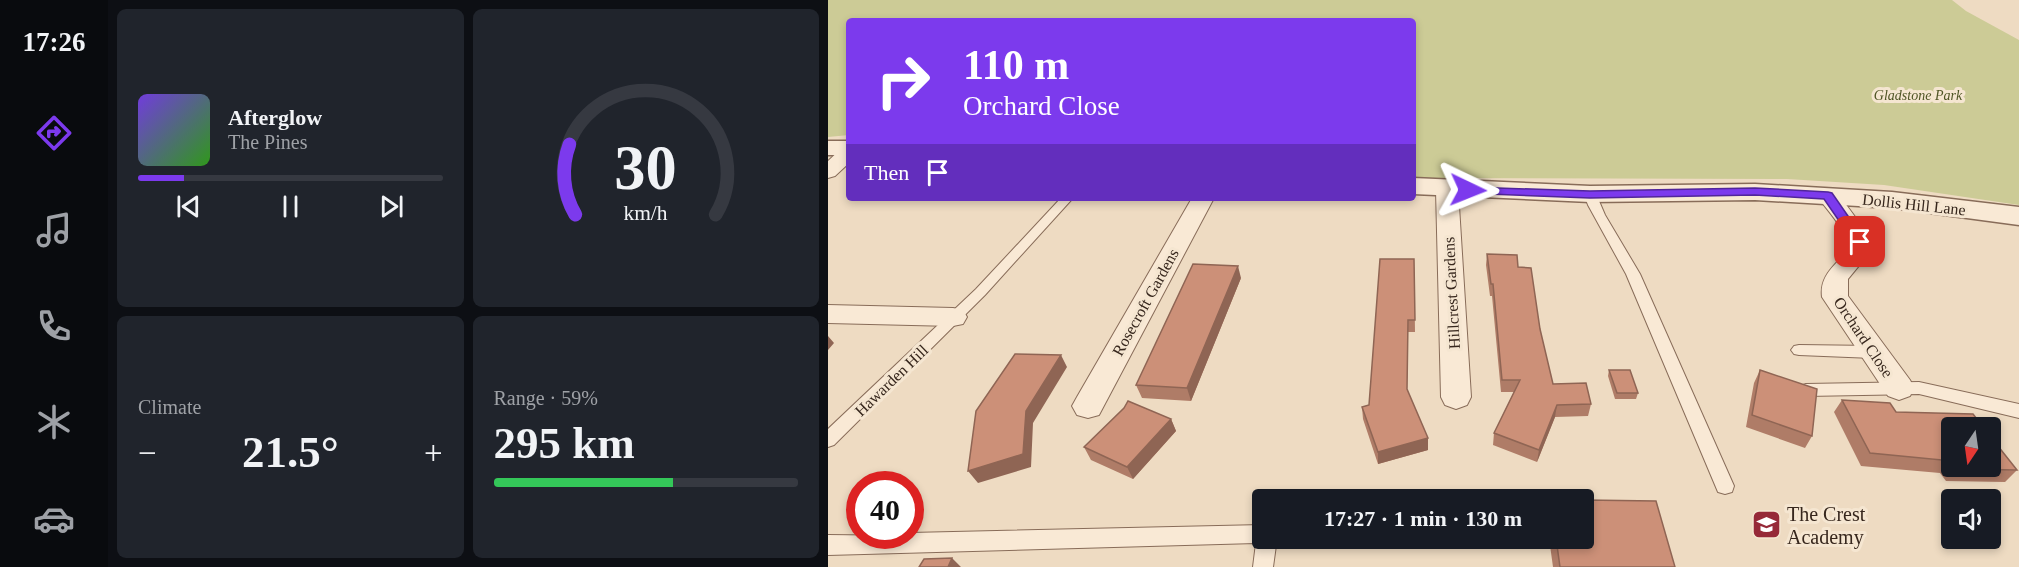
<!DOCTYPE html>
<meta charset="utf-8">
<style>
:root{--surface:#171b24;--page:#20242c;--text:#f1f3f6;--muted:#9ea1a6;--line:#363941;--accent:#7c3aed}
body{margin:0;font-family:Georgia,serif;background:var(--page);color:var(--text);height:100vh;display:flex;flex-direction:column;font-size:22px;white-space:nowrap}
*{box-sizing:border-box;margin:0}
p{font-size:20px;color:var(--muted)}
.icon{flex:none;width:33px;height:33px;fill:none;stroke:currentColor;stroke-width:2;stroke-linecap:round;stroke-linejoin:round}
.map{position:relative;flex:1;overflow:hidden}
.panel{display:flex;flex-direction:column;gap:9px;padding:9px;background:#0d0f14;width:720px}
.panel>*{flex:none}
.hud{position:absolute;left:18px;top:18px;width:570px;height:183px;border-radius:6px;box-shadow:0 3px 9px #0003;background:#7c3aed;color:#fff;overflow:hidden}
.needle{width:39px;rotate:193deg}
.buttons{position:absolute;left:1113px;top:417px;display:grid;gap:12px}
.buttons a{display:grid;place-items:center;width:60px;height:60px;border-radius:6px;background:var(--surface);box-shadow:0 3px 9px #0003;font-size:30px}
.speed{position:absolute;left:18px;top:471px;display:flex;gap:12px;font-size:30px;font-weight:700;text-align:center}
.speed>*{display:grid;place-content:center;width:78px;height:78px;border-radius:50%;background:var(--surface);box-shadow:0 3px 9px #0003;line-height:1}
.speed .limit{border:9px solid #d22;background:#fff;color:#111}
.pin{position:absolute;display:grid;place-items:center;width:51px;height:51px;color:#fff;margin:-26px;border-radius:12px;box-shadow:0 3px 9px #0006}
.me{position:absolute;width:66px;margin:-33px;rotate:92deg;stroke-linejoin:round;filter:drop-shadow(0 0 4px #0008)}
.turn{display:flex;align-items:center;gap:21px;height:126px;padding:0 18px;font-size:27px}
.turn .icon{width:78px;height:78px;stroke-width:2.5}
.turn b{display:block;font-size:42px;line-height:51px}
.then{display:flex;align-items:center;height:57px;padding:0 18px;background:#0003;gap:12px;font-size:22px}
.big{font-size:45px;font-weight:800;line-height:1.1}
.panel .tile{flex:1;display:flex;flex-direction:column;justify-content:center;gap:9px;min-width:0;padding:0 21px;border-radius:9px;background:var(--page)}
.panel .dial{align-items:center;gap:0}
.dial svg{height:156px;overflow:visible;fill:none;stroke:var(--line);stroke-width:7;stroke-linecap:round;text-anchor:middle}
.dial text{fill:var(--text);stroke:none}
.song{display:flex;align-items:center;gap:18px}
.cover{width:72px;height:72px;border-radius:9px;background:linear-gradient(135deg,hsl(260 70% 55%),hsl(110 70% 35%))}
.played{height:6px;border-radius:3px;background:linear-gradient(90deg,var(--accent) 15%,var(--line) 15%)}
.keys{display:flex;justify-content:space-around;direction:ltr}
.heat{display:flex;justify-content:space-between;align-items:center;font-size:33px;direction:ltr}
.charge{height:9px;border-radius:4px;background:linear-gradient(90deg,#34c759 59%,var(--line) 0)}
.panel .tiles{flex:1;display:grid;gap:9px;grid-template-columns:repeat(2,1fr)}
.trip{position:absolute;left:424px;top:489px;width:342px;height:60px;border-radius:6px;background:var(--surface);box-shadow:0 3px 9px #0003;font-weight:800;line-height:60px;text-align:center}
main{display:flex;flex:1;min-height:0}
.menu{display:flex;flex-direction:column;width:108px;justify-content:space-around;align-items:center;background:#090b0e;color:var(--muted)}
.menu .icon{width:42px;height:42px}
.menu .on{color:var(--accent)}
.menu b{font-size:27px;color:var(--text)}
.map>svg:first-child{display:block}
.green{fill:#cccb96}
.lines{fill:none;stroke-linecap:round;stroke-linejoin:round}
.service-casing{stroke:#886c59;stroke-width:2}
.minor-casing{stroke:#886c59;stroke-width:2}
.tertiary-casing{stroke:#886c59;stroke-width:3}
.service{fill:#f9e9d5;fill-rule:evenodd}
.minor{fill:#f9e9d5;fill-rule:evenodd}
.tertiary{fill:#f9e9d5;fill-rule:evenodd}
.wall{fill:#af7c67}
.shaded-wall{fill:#8f6554}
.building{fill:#cc9078;stroke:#8f6554;stroke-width:1.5}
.route{fill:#7c3aed;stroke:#51269a;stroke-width:1.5}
.labels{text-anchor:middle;stroke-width:6;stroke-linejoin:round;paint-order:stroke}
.far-park-label{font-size:14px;font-style:italic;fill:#4e5424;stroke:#f5e6d1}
.street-label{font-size:16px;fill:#37271d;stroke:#f5e6d1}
.near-poi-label{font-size:20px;fill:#37271d;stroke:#f5e6d1;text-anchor:start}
</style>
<main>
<nav class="menu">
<b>17:26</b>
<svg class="icon on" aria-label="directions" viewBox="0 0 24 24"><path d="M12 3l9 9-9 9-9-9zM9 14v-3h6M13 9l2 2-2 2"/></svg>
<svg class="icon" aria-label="music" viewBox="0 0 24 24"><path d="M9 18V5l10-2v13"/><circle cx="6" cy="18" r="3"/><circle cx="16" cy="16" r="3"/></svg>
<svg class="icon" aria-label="phone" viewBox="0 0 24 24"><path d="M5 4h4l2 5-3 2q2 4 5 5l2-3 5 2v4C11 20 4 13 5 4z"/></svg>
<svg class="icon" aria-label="climate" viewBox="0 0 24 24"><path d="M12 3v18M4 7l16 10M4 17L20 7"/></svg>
<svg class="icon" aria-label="car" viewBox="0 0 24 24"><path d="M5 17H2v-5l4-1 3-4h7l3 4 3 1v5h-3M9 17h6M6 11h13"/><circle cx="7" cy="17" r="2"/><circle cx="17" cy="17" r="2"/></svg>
</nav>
<section class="panel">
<div class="tiles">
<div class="tile">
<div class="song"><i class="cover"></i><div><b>Afterglow</b><p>The Pines</p></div></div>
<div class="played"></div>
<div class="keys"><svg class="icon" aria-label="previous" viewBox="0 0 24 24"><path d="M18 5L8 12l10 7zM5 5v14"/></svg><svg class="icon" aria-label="pause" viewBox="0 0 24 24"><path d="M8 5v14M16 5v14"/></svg><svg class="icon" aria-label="next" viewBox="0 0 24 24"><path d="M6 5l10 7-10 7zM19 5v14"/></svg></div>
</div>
<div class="tile dial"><svg viewBox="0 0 100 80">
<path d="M14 69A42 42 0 1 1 86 69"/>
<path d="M14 69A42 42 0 0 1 11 33" stroke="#7c3aed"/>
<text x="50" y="56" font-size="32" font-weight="700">30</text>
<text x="50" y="72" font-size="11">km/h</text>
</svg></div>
<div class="tile"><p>Climate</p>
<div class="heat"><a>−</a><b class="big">21.5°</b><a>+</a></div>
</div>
<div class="tile"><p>Range · 59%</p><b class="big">295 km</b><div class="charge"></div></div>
</div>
</section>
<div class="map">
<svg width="1191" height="567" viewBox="0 0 1191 567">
<rect width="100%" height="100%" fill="#eedbc2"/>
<path class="green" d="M0 0H1124L1138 11 1191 40V205L1056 185 959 179 585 178V21H21V135L0 137Z"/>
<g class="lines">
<defs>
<path id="service" d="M762 191 768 194 777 215 812 274 906 486 904 492 897 494 890 492 798 274 760 205 756 194Z
M233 198H245L157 295 6 445 0 447V429L148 289Z
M971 345 1045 346 1050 348 1053 352 1050 356 1045 358 971 355 966 354 963 350 966 346Z
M1091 382 1191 404V418L1091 394 978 396 972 394 970 390 972 386 978 384Z
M435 525V538H449L445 567H425L428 543 0 555V535L82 536V533Z"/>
<path id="minor" d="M21 146V163L7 176 0 178V161L14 148Z
M619 184 626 186 630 190 643 397 639 405 628 409 617 405 613 397 608 190 612 186Z
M1000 190 1008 191 1039 233 1044 244 1043 251 1020 279V296L1082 380 1086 388 1082 396 1071 400 1060 396 994 297C990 267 1025 258 1019 240 1013 224 999 210 989 196L992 191Z
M364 198H386L271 415 260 418 249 415 244 406 249 397Z
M0 305 125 308 135 310 139 317 135 324 125 326 0 323Z"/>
<path id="tertiary" d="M0 141H21V155H0Z
M585 178 762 186 927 184 1064 192 1191 207V225L1064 208 927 200 762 202 585 194Z"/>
</defs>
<use href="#service" class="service-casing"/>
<use href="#minor" class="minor-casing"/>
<use href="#tertiary" class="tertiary-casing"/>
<use href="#service" class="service"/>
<use href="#minor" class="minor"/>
<use href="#tertiary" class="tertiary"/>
</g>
<path class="wall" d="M659 254 690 267 712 329 725 384 763 404 760 416 727 417 709 462 665 445 666 433 686 392H673L664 296H662L658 265Z
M586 259 587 332H580L579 390 600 450 550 464 535 419 534 407 541 405Z
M413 278 363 401 314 398 308 385Z
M781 370 810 393 808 399H787L780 376Z
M932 370 984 436 977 448 918 427 926 383Z
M1014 400 1068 412 1124 428V466H1162L1189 470 1177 482 1118 481 1112 473 1033 466 1006 412Z
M343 419 348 431 305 479 263 460 256 447Z
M721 538H756L847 567H725Z"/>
<path class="shaded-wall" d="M410 266 413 278 363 401 359 388Z
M0 336 6 343 0 350Z
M233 355 239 367 205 423 203 467 150 483 140 471 198 411Z
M729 405 727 417 709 462 711 450Z
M343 419 348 431 305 479 299 467Z
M600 438V450L550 464V452Z
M124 558 133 567H120Z"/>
<path class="building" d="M659 254 689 255 690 267 703 268 712 329 725 384 758 383 763 404 729 405 711 450 666 433 692 380H674L665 284H663Z
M552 259H586L587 320H580L579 389 600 438 550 452 534 407 541 405Z
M365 264 410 266 359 388 308 385Z
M187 354 233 355 198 411 195 454 140 471 148 411Z
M781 370H802L810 393H789Z
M932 370 989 389 984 436 924 415Z
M1014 400 1062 403 1068 412 1145 414 1156 428H1124V461L1042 453Z
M300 401 343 419 299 467 256 447 296 408Z
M1162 436 1189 470 1129 469 1128 466H1162Z
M756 500 828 501 847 567H732L728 538H756Z
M124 558 120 567H91L96 559Z"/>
<path class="route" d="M640 187 762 191 927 188 1000 192 1004 193 1038 242 1032 245 1027 244 996 199 927 195 762 198 636 193 634 190Z"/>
<defs>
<symbol id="school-square" viewBox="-11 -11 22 22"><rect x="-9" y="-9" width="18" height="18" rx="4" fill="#962938" stroke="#f5e6d1"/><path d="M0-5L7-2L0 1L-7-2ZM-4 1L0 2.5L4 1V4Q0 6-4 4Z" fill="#fff"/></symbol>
</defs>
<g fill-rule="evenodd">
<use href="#school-square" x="922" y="508" width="33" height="33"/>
</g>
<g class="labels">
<g class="far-park-label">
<text x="1090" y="100">Gladstone Park</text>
</g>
<g class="street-label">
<text transform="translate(1086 204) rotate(6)" y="6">Dollis Hill Lane</text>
<text transform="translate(623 293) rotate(-93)" y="6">Hillcrest Gardens</text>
<text transform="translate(317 302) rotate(-61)" y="6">Rosecroft Gardens</text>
<text transform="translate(1036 337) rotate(56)" y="6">Orchard Close</text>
<text transform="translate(63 380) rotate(-44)" y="6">Hawarden Hill</text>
</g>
<g class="near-poi-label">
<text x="959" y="521">The Crest<tspan x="959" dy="23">Academy</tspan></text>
</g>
</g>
</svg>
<div class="buttons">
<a><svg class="needle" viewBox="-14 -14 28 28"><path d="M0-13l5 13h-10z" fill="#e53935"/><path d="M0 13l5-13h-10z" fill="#9ea1a6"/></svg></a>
<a><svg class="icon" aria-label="sound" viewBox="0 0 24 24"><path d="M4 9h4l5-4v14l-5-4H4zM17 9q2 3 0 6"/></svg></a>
</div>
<div class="speed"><div class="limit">40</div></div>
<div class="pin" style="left:1032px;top:242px;background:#d93025"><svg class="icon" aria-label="arrive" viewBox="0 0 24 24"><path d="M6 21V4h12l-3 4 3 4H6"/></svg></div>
<svg class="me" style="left:640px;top:190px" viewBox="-20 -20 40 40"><path d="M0-17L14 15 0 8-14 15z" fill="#7c3aed" stroke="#fff" stroke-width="4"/></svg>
<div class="trip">17:27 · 1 min · 130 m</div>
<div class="hud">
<div class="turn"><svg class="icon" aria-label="right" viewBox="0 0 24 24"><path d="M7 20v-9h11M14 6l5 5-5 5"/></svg><div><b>110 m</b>Orchard Close</div></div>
<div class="then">Then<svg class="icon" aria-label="arrive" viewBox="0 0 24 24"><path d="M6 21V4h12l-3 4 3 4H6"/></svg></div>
</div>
</div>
</main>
